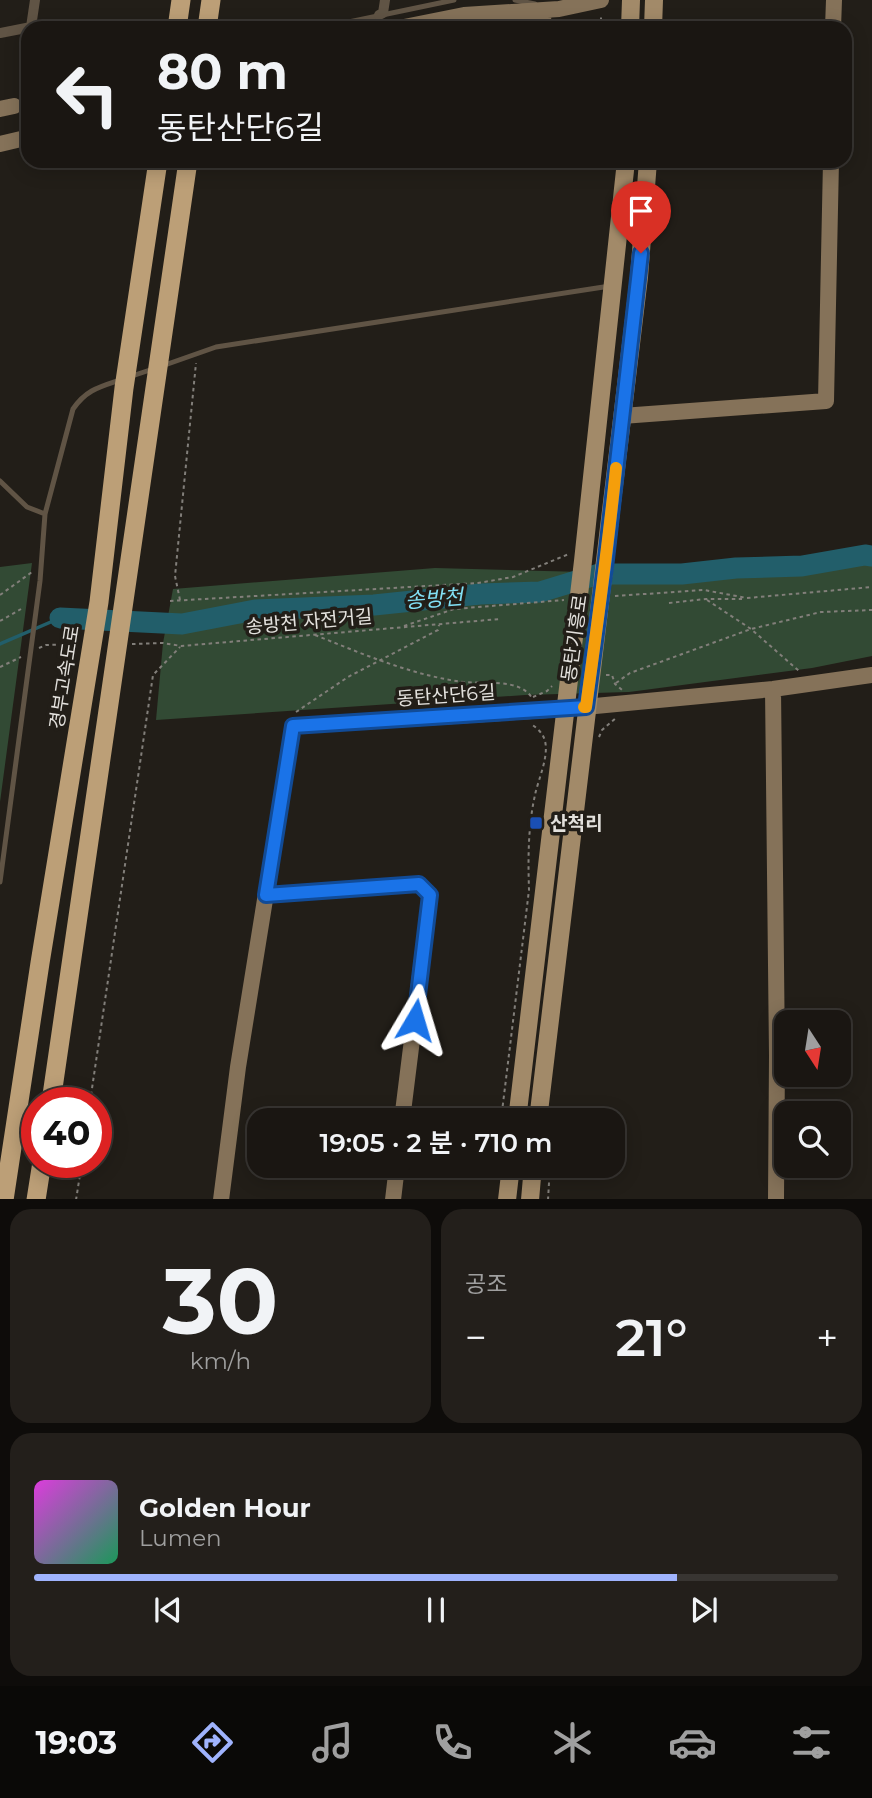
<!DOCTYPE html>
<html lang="ko">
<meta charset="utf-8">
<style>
:root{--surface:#1a1612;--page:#231f1b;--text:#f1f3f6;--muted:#9f9f9f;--line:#383532;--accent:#9fb3fd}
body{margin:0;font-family:Montserrat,"Noto Sans KR",sans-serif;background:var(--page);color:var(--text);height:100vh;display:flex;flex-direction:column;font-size:26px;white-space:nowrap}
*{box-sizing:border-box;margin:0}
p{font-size:23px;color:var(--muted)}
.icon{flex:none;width:38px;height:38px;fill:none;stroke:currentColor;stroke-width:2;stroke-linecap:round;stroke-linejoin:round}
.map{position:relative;height:1199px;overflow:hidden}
.sheet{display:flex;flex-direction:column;gap:10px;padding:10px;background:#0e0c0a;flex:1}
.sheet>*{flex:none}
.banner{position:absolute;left:21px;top:21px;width:831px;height:147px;border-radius:21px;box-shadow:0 4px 18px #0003,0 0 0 2px var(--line);background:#1a1612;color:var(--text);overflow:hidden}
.needle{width:46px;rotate:168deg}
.controls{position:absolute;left:774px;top:1010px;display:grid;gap:14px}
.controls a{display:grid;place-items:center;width:77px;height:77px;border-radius:14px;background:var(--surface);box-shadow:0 4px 18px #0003,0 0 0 2px var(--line);font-size:35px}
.speed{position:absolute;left:21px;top:1087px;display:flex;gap:14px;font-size:35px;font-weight:700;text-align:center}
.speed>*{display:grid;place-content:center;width:91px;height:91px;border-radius:50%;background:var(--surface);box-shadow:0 4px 18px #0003,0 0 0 2px var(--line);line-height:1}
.speed .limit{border:10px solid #d22;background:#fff;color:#111}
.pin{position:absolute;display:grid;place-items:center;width:60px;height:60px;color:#fff;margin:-72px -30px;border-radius:50% 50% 50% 0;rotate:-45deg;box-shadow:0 0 7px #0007}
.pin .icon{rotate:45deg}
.me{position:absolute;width:77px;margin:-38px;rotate:7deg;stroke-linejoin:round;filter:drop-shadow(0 0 5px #0008)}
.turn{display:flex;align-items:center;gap:24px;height:147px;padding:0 21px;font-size:32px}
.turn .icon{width:91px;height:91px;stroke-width:2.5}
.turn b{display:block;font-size:49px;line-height:60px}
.big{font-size:52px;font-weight:600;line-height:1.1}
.sheet .tile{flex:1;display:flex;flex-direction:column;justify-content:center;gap:10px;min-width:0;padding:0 24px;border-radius:21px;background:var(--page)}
.sheet .dial{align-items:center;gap:0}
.dial b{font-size:91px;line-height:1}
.song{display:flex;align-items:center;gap:21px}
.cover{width:84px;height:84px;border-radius:10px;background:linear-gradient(135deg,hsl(300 70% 55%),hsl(150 70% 35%))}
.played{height:7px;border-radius:4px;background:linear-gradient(90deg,var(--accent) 80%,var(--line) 80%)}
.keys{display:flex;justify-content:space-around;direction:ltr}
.heat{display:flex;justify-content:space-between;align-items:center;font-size:38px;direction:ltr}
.sheet .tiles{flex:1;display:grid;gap:10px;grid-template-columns:1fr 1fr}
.tile:last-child{grid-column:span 2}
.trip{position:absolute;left:247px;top:1108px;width:378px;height:70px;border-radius:21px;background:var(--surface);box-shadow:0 4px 18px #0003,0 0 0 2px var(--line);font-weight:600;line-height:70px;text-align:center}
.tabs{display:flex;height:112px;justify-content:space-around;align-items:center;background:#0a0907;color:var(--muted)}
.tabs .icon{width:49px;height:49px}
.tabs .selected{color:var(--accent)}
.tabs b{font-size:32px;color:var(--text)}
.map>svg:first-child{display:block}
.green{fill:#324a34}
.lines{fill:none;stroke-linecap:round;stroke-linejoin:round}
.stream{stroke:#225e6a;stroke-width:3.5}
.river{stroke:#225e6a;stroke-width:21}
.path{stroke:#827f7a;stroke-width:2;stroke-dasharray:3.5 3.5;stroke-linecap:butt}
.lane{stroke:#605445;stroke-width:5}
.street{stroke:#605445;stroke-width:10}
.secondary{stroke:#857259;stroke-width:16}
.primary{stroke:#a28a69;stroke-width:18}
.highway{stroke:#bc9f77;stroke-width:19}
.route-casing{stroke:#114b97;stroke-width:18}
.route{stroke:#1a73e8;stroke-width:12}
.slow{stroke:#f59e0b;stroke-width:12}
.transit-dot{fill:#1a4fb4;stroke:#221e18;stroke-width:2.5}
.labels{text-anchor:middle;stroke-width:7;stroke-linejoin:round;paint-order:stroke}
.street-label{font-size:19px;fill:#e3e1dd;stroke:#221e18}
.poi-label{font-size:19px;font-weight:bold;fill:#e3e1dd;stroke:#221e18;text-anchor:start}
.water-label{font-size:21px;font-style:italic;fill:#82e0f5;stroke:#221e18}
</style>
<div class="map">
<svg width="872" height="1200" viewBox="0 0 872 1200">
<rect width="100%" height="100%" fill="#221e18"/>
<path class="green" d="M872 559V656L812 668 629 692 525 695 156 720 163 643 173 589 435 568 620 573Z
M32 563 0 802V567Z"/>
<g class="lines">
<path class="stream" d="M0 644 60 618"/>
<path class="river" d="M60 618 182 624 255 610 374 605 480 594 540 592 599 574H682L736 568 802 566 865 555 872 556"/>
<path class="path" d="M601 28V15
M0 595 32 572
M615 596 704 590 747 598
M747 598 872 587
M180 600 175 576 196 363
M707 600 751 629 799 671
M170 601 478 583 513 577 569 554
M669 603 706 599H742
M0 621 21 609
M404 626 454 609 564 600
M315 635C363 654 411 675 463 682 484 684 520 678 532 698
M132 644 163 643 181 646 500 619
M39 648 46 645 78 644
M0 667 21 657
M606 675H612L615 684 622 690
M616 683 630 673 751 629 821 612 872 610
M533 697 547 691 552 686
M296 712 348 677 438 630 439 625
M599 737 602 730 616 718
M90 1102 153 675 180 647
M501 1120 529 890C528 858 528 826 535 795 538 780 549 757 545 741 543 733 537 728 531 724
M76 1200 82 1162
M548 1200 550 1166"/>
<path class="lane" d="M515 0 535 4
M320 28 454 0
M162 366 216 347 610 286
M129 377 153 369
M0 481 27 507 45 514 73 409C86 390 99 387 120 380
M0 882 40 581 45 514"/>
<path class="street" d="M379 15 383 13 385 0
M0 33 31 27 35 0"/>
<path class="secondary" d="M399 28 464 15 559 9 601 0
M508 28 544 15
M833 28 834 0
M0 109 14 106
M0 144 21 139
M622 416 826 401 831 161
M773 689 777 1056 776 1200
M266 895 419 884 430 895 402 1120
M221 1200 238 1067 293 726 564 709 773 689 872 675
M393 1200 397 1166"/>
<path class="primary" d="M630 28 631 0
M653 28 654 0
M517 1120 583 561 626 161
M538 1120 639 277 648 161
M507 1200 511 1166
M530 1200 533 1166"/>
<path class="highway" d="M177 28 181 0
M207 28 211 0
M51 1102 188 161
M4 1200 40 963 99 602 124 388 158 161
M36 1200 42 1162"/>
</g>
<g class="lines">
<defs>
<path id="route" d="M415 1020 430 895 419 884 266 895 293 726 586 707 606 559 641 253"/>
</defs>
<use href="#route" class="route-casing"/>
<use href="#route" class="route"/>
<path class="slow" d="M584 707H586C597 627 608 548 616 468"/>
</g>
<rect class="transit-dot" x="529" y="816" width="14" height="14" rx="3.5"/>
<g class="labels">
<g class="street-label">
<text transform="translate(309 621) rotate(-5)" y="7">송방천 자전거길</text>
<text transform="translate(574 638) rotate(-82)" y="7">동탄기흥로</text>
<text transform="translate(64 677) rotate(-81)" y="7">경부고속도로</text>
<text transform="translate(446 695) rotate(-4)" y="7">동탄산단6길</text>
</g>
<g class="poi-label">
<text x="550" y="830">산척리</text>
</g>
<g class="water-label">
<text transform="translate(434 599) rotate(-4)" y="7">송방천</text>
</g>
</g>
</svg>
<div class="controls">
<a><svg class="needle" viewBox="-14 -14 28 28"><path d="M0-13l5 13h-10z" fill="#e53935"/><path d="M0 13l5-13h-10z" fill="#9f9f9f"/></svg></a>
<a><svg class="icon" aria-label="search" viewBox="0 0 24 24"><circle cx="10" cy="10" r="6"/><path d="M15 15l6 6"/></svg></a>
</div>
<div class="speed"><div class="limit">40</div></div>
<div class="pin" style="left:641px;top:253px;background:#d93025"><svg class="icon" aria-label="arrive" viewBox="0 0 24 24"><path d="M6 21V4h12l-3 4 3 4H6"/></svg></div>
<svg class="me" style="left:415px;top:1020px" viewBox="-20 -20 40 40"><path d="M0-17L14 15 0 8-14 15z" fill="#1a73e8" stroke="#fff" stroke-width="4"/></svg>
<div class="trip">19:05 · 2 분 · 710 m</div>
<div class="banner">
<div class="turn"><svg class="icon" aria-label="left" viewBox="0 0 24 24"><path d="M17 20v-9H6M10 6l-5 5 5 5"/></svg><div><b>80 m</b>동탄산단6길</div></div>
</div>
</div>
<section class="sheet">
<div class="tiles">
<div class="tile dial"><b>30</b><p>km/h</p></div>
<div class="tile"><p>공조</p>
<div class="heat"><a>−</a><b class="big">21°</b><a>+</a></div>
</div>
<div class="tile">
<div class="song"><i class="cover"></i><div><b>Golden Hour</b><p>Lumen</p></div></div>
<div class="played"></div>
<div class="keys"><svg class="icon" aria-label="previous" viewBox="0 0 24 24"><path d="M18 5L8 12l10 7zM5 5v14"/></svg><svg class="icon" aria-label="pause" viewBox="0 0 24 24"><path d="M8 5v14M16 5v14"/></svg><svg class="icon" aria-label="next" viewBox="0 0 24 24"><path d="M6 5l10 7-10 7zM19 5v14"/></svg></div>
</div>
</div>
</section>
<nav class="tabs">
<b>19:03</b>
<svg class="icon selected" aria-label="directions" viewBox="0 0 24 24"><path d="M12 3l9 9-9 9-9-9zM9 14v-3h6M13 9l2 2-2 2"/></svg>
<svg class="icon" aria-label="music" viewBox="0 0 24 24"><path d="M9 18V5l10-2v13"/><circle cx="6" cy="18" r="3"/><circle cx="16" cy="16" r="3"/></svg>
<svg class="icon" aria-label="phone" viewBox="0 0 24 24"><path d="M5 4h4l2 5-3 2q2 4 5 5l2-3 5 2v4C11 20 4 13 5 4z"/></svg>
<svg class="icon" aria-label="climate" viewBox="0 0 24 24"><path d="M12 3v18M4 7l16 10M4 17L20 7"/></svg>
<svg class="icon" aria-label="car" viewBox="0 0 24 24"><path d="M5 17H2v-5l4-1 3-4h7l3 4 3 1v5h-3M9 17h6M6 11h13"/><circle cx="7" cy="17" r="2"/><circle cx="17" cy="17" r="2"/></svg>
<svg class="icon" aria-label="filters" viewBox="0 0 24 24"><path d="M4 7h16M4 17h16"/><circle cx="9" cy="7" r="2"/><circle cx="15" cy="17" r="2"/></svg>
</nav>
